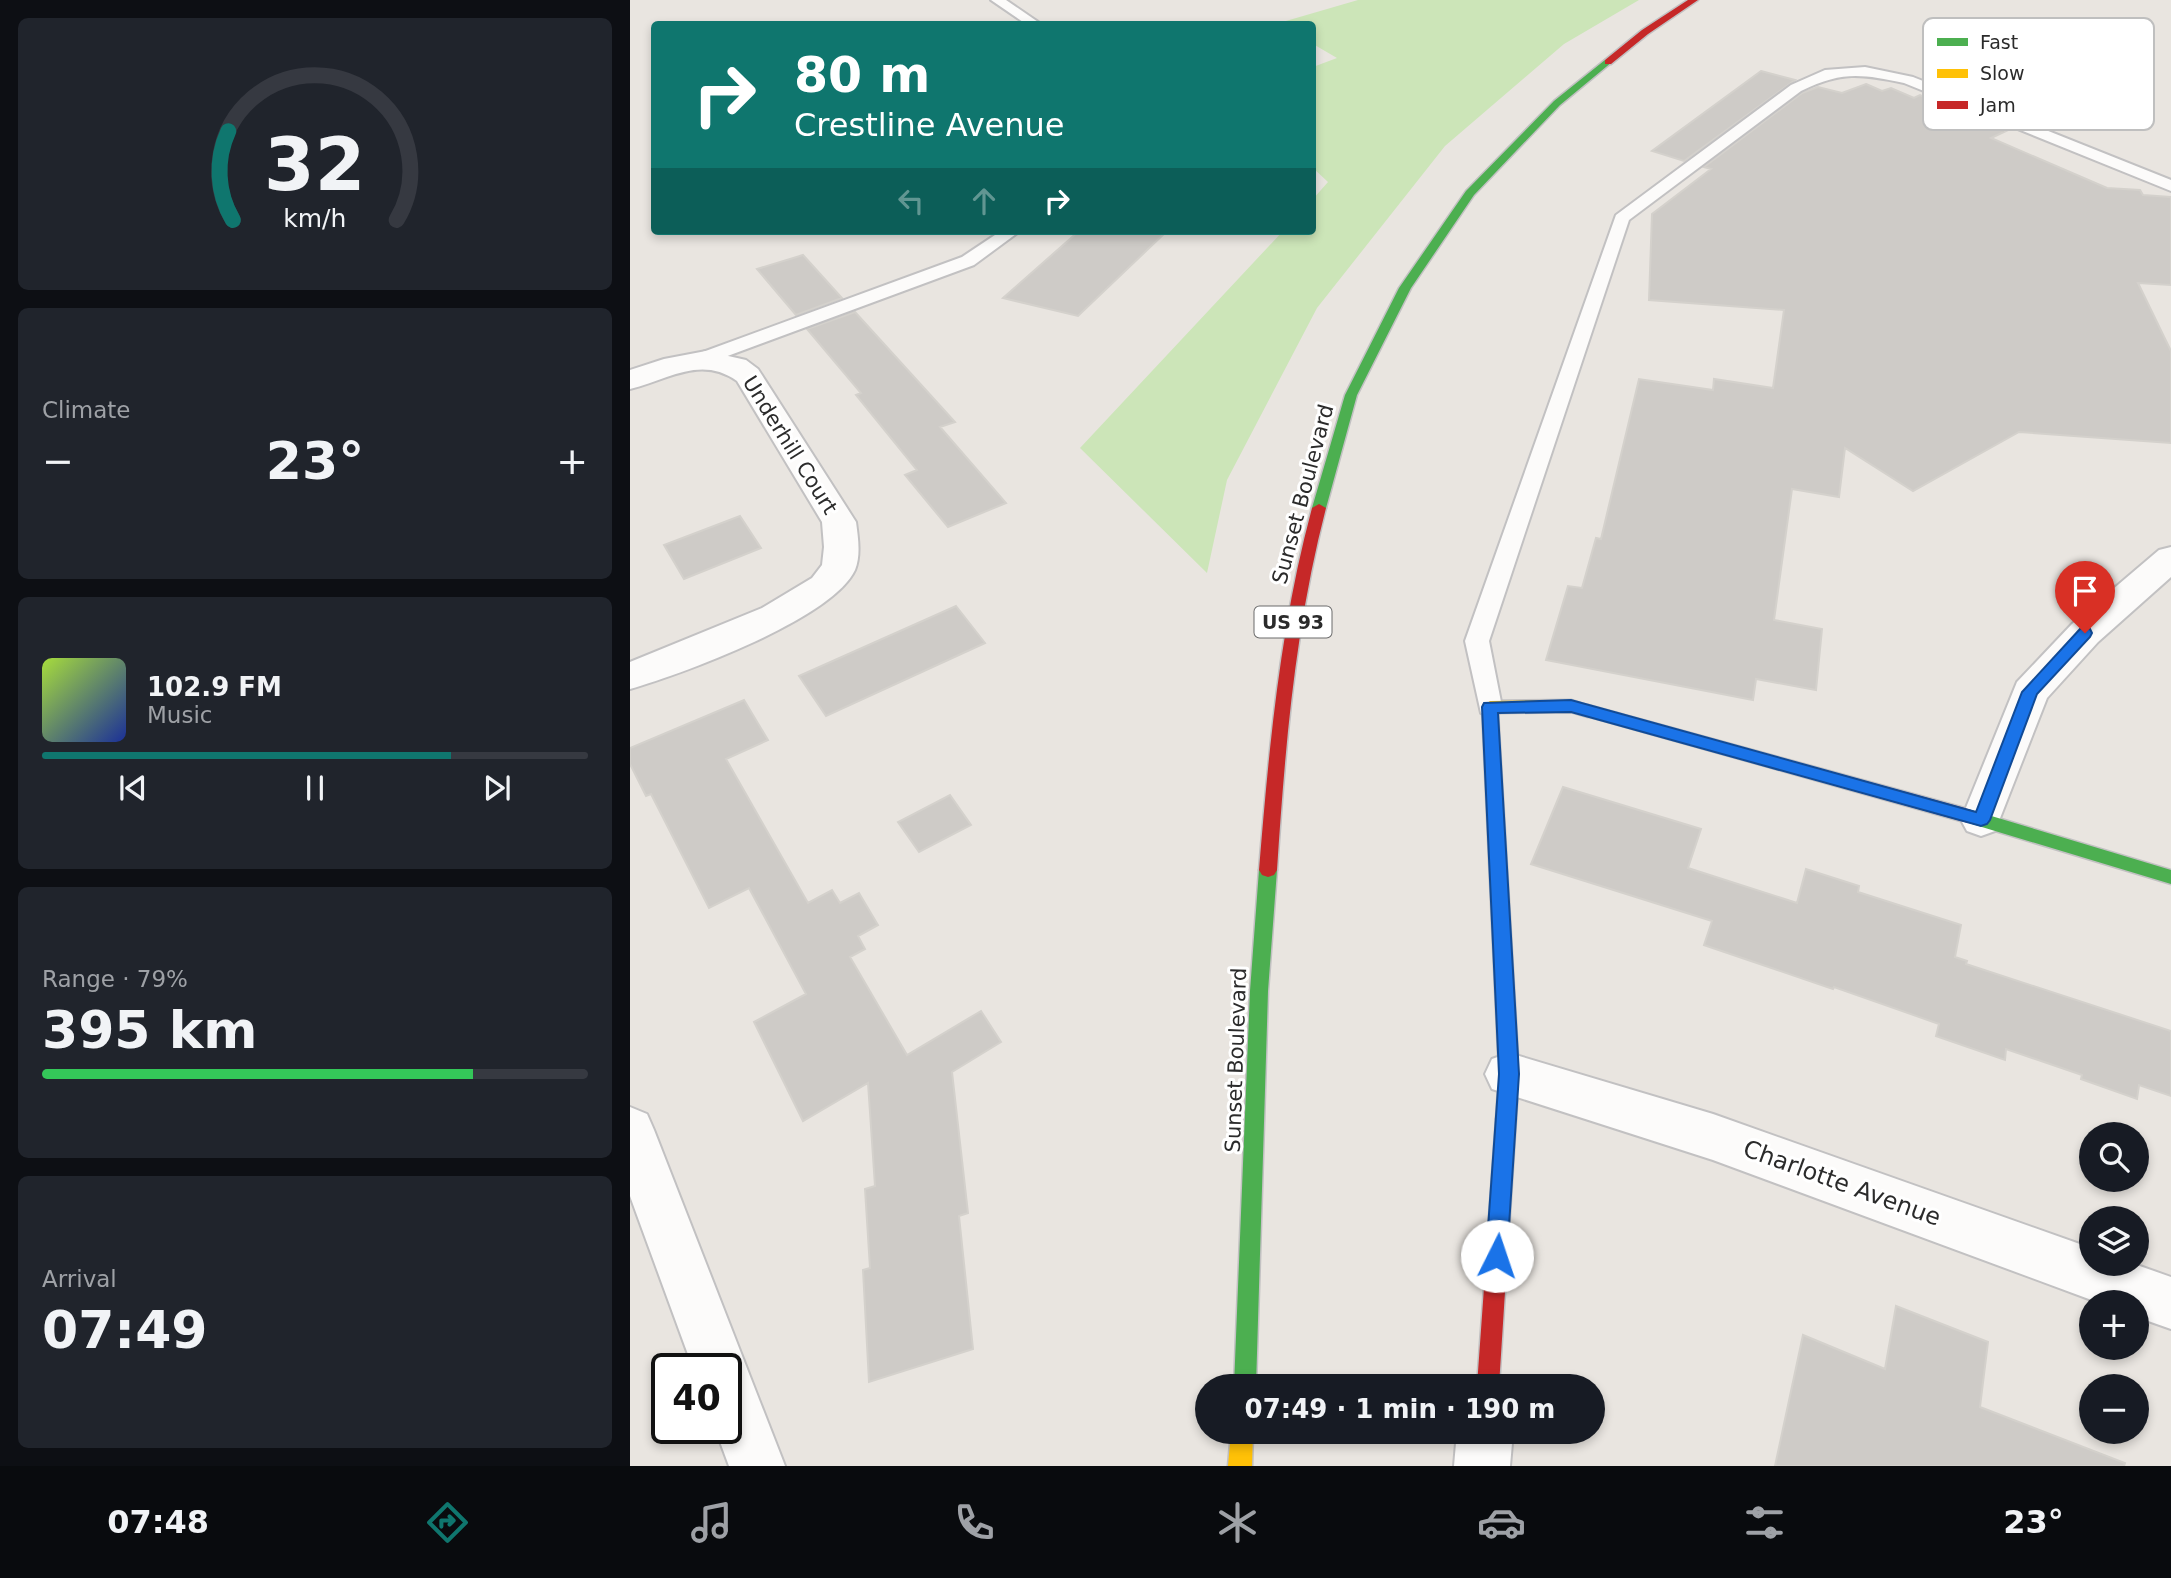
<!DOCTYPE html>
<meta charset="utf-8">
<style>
:root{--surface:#171b24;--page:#20242c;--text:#f1f3f6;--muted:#9ea1a6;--line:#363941;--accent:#0f766e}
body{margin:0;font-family:"DejaVu Sans",sans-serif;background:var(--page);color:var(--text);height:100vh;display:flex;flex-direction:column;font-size:26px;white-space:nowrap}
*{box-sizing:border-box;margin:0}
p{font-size:23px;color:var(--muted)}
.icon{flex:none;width:38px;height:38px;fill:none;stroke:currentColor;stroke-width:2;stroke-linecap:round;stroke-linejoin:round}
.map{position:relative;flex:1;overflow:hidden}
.drawer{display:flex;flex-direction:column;gap:18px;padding:18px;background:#0d0f14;width:630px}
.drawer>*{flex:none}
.hud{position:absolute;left:21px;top:21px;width:665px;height:214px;border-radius:7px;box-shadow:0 4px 10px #0003;background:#0f766e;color:#fff;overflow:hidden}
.buttons{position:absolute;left:1449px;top:1122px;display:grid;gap:14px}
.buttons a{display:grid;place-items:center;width:70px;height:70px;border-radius:50%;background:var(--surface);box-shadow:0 4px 10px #0003;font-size:35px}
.speed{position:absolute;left:21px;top:1353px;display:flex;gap:14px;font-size:35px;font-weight:700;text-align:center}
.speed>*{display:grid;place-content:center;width:91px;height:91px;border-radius:50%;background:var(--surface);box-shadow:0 4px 10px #0003;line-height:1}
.speed .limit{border:4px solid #111;border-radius:10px;background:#fff;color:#111}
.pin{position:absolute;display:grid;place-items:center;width:60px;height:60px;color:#fff;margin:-72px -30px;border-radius:50% 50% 50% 0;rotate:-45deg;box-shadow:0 0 7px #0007}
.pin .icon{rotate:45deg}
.me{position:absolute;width:77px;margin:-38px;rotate:4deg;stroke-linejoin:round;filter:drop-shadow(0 0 5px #0008)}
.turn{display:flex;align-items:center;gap:24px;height:147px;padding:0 28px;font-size:32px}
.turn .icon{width:91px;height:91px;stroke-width:2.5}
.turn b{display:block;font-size:49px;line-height:60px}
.lanes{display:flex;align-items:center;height:66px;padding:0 28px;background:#0003;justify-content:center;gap:35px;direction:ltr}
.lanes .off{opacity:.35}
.big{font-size:52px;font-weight:600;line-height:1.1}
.drawer .tile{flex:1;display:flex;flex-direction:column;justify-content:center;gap:10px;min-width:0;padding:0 24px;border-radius:10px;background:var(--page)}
.drawer .dial{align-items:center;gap:0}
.dial svg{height:182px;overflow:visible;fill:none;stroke:var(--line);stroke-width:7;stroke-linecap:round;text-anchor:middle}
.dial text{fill:var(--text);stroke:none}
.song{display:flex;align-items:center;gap:21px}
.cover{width:84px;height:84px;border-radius:10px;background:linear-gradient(135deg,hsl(80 70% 55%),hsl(230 70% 35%))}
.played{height:7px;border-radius:4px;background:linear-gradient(90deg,var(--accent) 75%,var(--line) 75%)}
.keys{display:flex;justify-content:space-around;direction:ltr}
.heat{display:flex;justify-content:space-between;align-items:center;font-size:38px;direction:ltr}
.charge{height:10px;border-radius:5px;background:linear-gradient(90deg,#34c759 79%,var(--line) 0)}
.trip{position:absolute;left:565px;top:1374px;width:410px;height:70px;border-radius:35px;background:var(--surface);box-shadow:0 4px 10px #0003;font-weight:600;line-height:70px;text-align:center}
.menu{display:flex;height:112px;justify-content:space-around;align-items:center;background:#090b0e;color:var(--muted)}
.menu .icon{width:49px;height:49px}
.menu .current{color:var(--accent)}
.menu b{font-size:32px;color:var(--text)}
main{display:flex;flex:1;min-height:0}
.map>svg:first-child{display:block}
.green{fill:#cce5b8}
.building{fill:#cecbc7;stroke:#d4d1cc;stroke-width:2}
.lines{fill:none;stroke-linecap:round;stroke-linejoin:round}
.lane-casing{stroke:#c2c1c2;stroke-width:4}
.street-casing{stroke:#c2c1c2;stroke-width:4}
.fast-casing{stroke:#c2c1c2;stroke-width:3}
.slow-casing{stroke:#c2c1c2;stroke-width:3}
.jam-casing{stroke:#c2c1c2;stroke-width:3}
.lane{fill:#fcfbfa;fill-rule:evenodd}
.street{fill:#fcfbfa;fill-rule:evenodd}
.fast{fill:#4caf50;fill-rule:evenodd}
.slow{fill:#ffc107;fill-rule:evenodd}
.jam{fill:#c62828;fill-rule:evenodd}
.route{fill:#1a73e8;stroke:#114b97;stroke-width:2}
.labels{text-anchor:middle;stroke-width:6;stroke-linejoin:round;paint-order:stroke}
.shield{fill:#fff;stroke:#6b6b6b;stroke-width:2}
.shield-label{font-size:19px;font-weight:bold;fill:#2b2b2b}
.street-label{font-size:21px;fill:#2b2b2b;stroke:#fff}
.near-street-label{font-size:24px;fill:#2b2b2b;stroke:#fff}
.key{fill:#fff;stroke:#bfbfbf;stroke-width:2}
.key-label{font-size:19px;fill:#2b2b2b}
</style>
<main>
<section class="drawer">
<div class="tile dial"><svg viewBox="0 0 100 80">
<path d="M14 69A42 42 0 1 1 86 69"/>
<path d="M14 69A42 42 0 0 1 12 30" stroke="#0f766e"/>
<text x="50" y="56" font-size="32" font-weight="700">32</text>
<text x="50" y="72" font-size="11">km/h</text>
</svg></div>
<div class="tile"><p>Climate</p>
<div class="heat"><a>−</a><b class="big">23°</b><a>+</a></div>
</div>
<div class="tile">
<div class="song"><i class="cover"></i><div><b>102.9 FM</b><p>Music</p></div></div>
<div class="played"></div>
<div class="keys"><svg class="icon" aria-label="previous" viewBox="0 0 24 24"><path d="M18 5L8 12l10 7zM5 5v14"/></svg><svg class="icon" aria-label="pause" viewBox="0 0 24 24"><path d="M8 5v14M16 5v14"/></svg><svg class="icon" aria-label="next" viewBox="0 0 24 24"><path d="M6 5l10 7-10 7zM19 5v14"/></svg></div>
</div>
<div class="tile"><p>Range · 79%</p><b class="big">395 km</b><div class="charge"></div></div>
<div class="tile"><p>Arrival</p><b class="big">07:49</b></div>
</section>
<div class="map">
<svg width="1541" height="1466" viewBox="0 0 1541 1466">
<rect width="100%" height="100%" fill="#e9e5e0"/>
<path class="green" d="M728 0H1009L934 44 815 146 687 308 597 480 577 573 450 448 653 231H682L683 199 698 182 683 168V67L707 58 683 44 682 24 649 23Z"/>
<path class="building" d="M1131 71 1165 80 1054 161 1022 151Z
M1236 84 1252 91 1261 88 1284 98 1290 95 1376 131 1361 138 1477 188 1510 190 1513 195 1541 197V285L1508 283 1541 351V443L1389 432 1283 491 1215 448 1209 497 1162 489 1144 620 1192 629 1186 690 1126 679 1123 700 916 660 938 586 952 588 966 538 971 539 1009 379 1083 390 1084 379 1143 388 1154 310 1019 300 1022 214 1081 169 1074 167 1172 93 1188 87 1212 93Z
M449 231H537L448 316 373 298Z
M173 255 212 298 166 315 127 269Z
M225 312 325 422 310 427 376 503 318 527 275 475 287 470 226 395 231 393 177 329Z
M110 516 131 548 54 579 34 545Z
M326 606 355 643 196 716 169 676Z
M114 700 138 740 96 759 178 903 202 890 210 903 229 893 248 925 228 936 235 949 220 957 277 1055 351 1011 371 1042 322 1072 338 1213 329 1216 343 1349 239 1382 233 1270 240 1268 235 1189 245 1186 238 1083 173 1121 124 1022 176 994 119 888 79 908 21 794 16 796 0 764V748Z
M933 787 1071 829 1058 868 1167 903 1176 869 1229 886 1228 892 1331 925 1325 957 1337 961 1336 964 1541 1031V1096L1509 1085 1507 1099 1451 1079 1452 1075 1376 1049 1375 1060 1306 1036 1309 1024 1204 987 1203 989 1074 945 1082 921 901 864Z
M320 795 341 825 289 852 268 822Z
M1266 1306 1358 1342 1350 1407 1495 1463 1494 1466H1145L1173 1335 1255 1369Z"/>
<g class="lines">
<defs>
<path id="lane" d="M361 0H376L411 24H396Z
M1235 67 1283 77 1541 180V191L1274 83C1231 74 1212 71 1171 91L999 220 859 641 872 707 869 713 860 716 851 713 835 641 986 215 1161 85 1195 70Z
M371 231H390L344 265 76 364 69 366 60 360 62 356 332 257Z"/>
<path id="street" d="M76 351 116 360 128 369 226 522C228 537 231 555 225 570 202 619 52 674 0 689V662L132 608 182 578 192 565 194 547 192 522 107 381C71 355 37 380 0 389V370L34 359Z
M1541 547V577L1468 642 1417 698 1365 831 1351 836 1337 831 1331 820 1387 682 1442 624 1529 550Z
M879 1053 1083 1114 1461 1248V1264H1504L1541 1277V1329L1507 1317V1302H1467L1083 1160 862 1089 855 1074 862 1059Z
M0 1107 17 1114 24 1130 155 1466H99L85 1428H96V1368H63L0 1196Z
M827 1432H883L880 1466H824Z"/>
<path id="fast" d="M975 60 982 62 930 105 844 195 781 288 727 395 696 508 689 512 684 511 682 508 715 395 769 288 836 191 924 101Z
M1338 809 1541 870V884L1332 821 1330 816 1332 811Z
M638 863 644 865 647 870 638 991 626 1386H604L620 991 629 870 632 865Z"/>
<path id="slow" d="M941 700 963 707 966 711 958 717 941 712 868 713 889 1074 886 1119 883 1125 876 1128 869 1125 866 1119 869 1074 852 707 860 701Z
M601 1432H623L622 1466H598Z"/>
<path id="jam" d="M1058 0H1068L1018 34 981 64H975V60L1012 30Z
M689 504 696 508C665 627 655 748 647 870L644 875 638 877 632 875 629 870C639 748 650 627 682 508Z
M958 705 1338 809 1344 811 1346 816 1344 821 1338 823 953 715 950 711Z
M876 1110 883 1113 886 1119 869 1386H847L866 1119 869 1113Z"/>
</defs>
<use href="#lane" class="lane-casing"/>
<use href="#street" class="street-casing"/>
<use href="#fast" class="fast-casing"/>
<use href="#slow" class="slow-casing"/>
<use href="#jam" class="jam-casing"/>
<use href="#lane" class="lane"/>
<use href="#street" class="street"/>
<use href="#fast" class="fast"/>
<use href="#slow" class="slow"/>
<use href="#jam" class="jam"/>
</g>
<path class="route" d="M1455 628 1460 629 1462 633 1460 637 1407 694 1360 820 1357 824 1351 826 941 712 868 713 889 1074 877 1256 874 1264 867 1267 859 1264 856 1256 869 1074 852 707 854 703 941 700 1346 812 1392 692 1450 629Z"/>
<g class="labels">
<rect class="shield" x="624.5" y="606.5" width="77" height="31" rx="5"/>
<g class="shield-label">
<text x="663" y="629">US 93</text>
</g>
<g class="street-label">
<text transform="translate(160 445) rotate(58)" y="7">Underhill Court</text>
<text transform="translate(673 494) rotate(-75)" y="7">Sunset Boulevard</text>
<text transform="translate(606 1060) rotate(-88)" y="7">Sunset Boulevard</text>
</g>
<g class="near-street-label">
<text transform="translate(1212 1183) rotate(20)" y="8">Charlotte Avenue</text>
</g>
</g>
<rect x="1293" y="18" width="231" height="112" rx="10" class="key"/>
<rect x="1307" y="38" width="31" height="8" fill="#4caf50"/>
<rect x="1307" y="69" width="31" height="9" fill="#ffc107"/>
<rect x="1307" y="101" width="31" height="8" fill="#c62828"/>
<g class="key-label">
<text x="1350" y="49">Fast</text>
<text x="1350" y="80">Slow</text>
<text x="1350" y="112">Jam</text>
</g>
</svg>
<div class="buttons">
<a><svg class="icon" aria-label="search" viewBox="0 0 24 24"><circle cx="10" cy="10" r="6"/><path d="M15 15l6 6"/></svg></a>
<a><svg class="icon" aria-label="layers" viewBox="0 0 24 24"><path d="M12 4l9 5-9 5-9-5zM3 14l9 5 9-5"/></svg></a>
<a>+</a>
<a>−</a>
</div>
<div class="speed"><div class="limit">40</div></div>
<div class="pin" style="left:1455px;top:633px;background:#d93025"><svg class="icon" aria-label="arrive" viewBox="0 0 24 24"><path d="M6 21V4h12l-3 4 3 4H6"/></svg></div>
<svg class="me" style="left:867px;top:1256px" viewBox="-20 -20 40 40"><circle r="19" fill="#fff"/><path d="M0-13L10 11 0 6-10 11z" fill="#1a73e8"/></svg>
<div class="trip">07:49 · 1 min · 190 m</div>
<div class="hud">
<div class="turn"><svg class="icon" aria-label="right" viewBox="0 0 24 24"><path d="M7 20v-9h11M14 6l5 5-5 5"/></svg><div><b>80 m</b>Crestline Avenue</div></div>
<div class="lanes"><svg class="icon off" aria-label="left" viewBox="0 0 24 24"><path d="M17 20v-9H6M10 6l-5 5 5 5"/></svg><svg class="icon off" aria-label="ahead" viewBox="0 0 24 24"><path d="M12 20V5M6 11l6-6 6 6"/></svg><svg class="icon" aria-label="right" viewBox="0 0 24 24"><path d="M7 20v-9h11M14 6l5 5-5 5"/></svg></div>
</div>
</div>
</main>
<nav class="menu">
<b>07:48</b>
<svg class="icon current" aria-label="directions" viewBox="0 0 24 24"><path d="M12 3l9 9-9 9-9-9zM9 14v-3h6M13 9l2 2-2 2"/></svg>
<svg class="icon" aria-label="music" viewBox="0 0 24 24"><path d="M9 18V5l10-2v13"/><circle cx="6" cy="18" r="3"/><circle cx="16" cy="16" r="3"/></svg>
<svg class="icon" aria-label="phone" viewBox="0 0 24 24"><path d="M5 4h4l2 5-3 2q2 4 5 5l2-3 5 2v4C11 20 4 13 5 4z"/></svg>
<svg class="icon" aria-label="climate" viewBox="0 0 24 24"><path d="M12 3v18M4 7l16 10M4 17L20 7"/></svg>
<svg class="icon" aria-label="car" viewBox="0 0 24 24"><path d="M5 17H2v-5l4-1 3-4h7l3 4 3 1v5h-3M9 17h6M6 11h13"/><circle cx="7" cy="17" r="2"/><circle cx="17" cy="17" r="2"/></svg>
<svg class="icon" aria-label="filters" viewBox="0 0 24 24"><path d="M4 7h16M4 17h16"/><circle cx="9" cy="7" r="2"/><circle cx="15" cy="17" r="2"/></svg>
<b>23°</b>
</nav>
